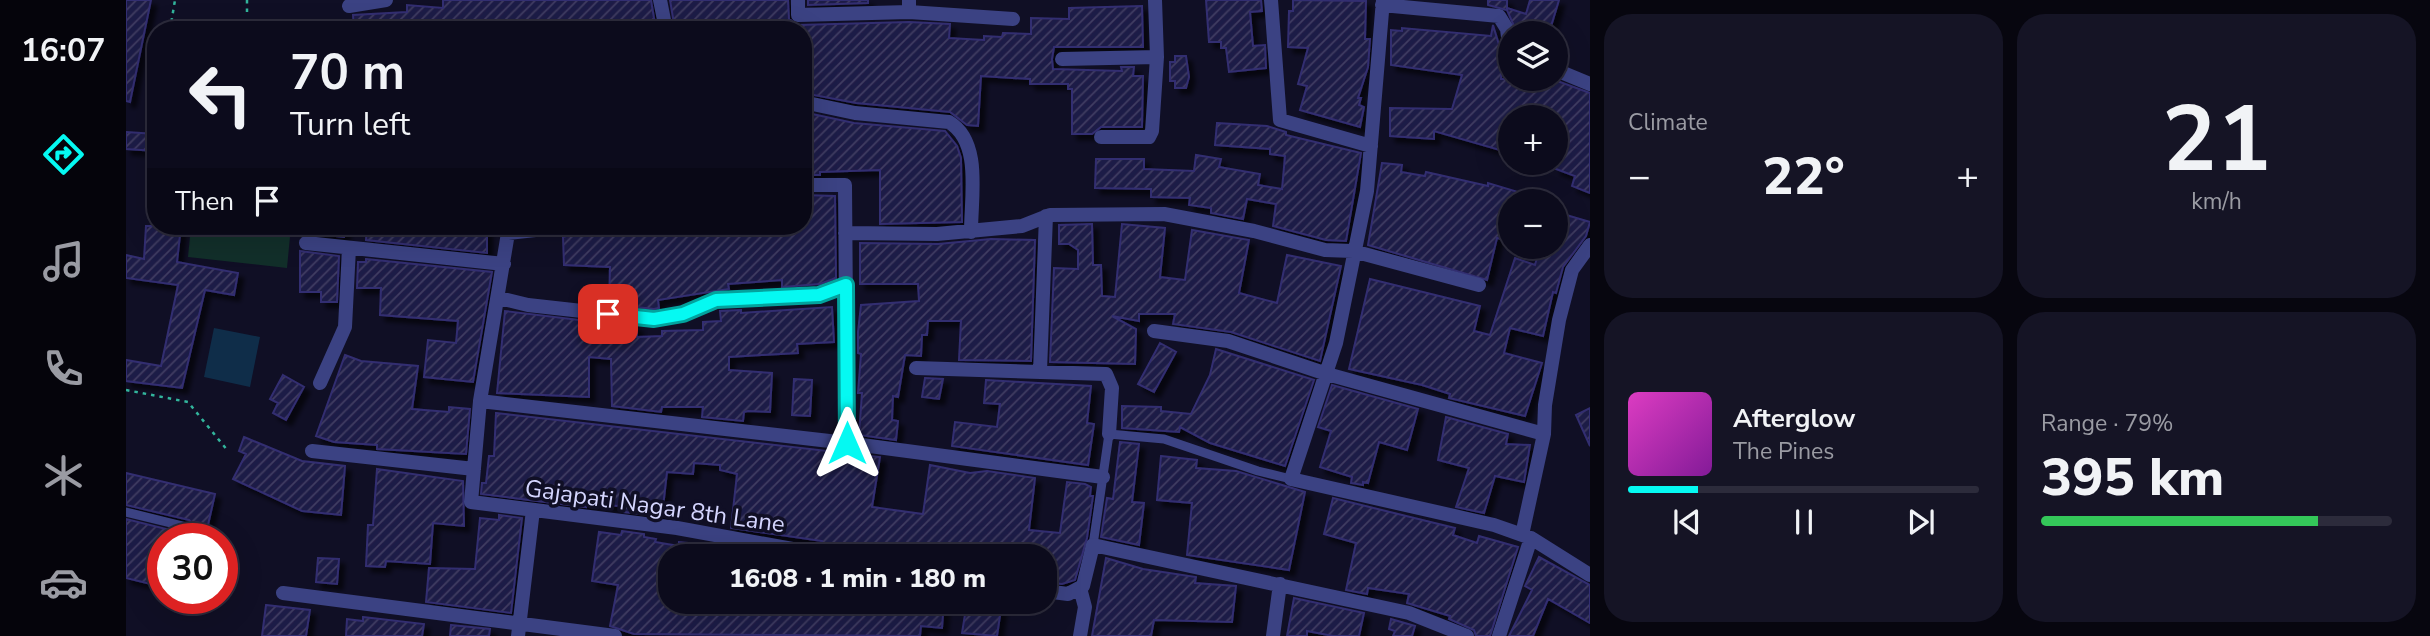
<!DOCTYPE html>
<meta charset="utf-8">
<style>
:root{--surface:#0c0b1c;--page:#151425;--text:#f1f3f6;--muted:#9a9ba3;--line:#2c2b3b;--accent:#05f9f2}
body{margin:0;font-family:"Nunito Sans",sans-serif;background:var(--page);color:var(--text);height:100vh;display:flex;flex-direction:column;font-size:26px;white-space:nowrap}
*{box-sizing:border-box;margin:0}
p{font-size:23px;color:var(--muted)}
.icon{flex:none;width:38px;height:38px;fill:none;stroke:currentColor;stroke-width:2;stroke-linecap:round;stroke-linejoin:round}
.map{position:relative;flex:1;overflow:hidden}
.panel{display:flex;flex-direction:column;gap:14px;padding:14px;background:#07060f;width:840px}
.panel>*{flex:none}
.banner{position:absolute;left:21px;top:21px;width:665px;height:214px;border-radius:28px;box-shadow:0 7px 28px #0002,0 0 0 2px var(--line);background:#0c0b1c;color:var(--text);overflow:hidden}
.tools{position:absolute;left:1372px;top:21px;display:grid;gap:14px}
.tools a{display:grid;place-items:center;width:70px;height:70px;border-radius:50%;background:var(--surface);box-shadow:0 7px 28px #0002,0 0 0 2px var(--line);font-size:35px}
.speed{position:absolute;left:21px;top:523px;display:flex;gap:14px;font-size:35px;font-weight:700;text-align:center}
.speed>*{display:grid;place-content:center;width:91px;height:91px;border-radius:50%;background:var(--surface);box-shadow:0 7px 28px #0002,0 0 0 2px var(--line);line-height:1}
.speed .limit{border:10px solid #d22;background:#fff;color:#111}
.pin{position:absolute;display:grid;place-items:center;width:60px;height:60px;color:#fff;margin:-30px;border-radius:14px;box-shadow:0 4px 10px #0006}
.me{position:absolute;width:77px;margin:-38px;rotate:0deg;stroke-linejoin:round;filter:drop-shadow(0 0 5px #0008)}
.turn{display:flex;align-items:center;gap:24px;height:147px;padding:0 28px;font-size:32px}
.turn .icon{width:91px;height:91px;stroke-width:2.5}
.turn b{display:block;font-size:49px;line-height:60px}
.then{display:flex;align-items:center;height:66px;padding:0 28px;background:#0003;gap:14px;font-size:26px}
.big{font-size:52px;font-weight:800;line-height:1.1}
.panel .card{flex:1;display:flex;flex-direction:column;justify-content:center;gap:10px;min-width:0;padding:0 24px;border-radius:28px;background:var(--page)}
.panel .dial{align-items:center;gap:0}
.dial b{font-size:91px;line-height:1}
.song{display:flex;align-items:center;gap:21px}
.cover{width:84px;height:84px;border-radius:10px;background:linear-gradient(135deg,hsl(310 70% 55%),hsl(290 70% 35%))}
.played{height:7px;border-radius:4px;background:linear-gradient(90deg,var(--accent) 20%,var(--line) 20%)}
.keys{display:flex;justify-content:space-around;direction:ltr}
.heat{display:flex;justify-content:space-between;align-items:center;font-size:38px;direction:ltr}
.charge{height:10px;border-radius:5px;background:linear-gradient(90deg,#34c759 79%,var(--line) 0)}
.panel .tiles{flex:1;display:grid;gap:14px;grid-template-columns:repeat(2,1fr)}
.trip{position:absolute;left:532px;top:544px;width:399px;height:70px;border-radius:28px;background:var(--surface);box-shadow:0 7px 28px #0002,0 0 0 2px var(--line);font-weight:800;line-height:70px;text-align:center}
main{display:flex;flex:1;min-height:0}
.tabs{display:flex;flex-direction:column;width:126px;justify-content:space-around;align-items:center;background:#05040b;color:var(--muted)}
.tabs .icon{width:49px;height:49px}
.tabs .on{color:var(--accent)}
.tabs b{font-size:32px;color:var(--text)}
.map>svg:first-child{display:block}
.park{fill:#122f2a}
.water{fill:#0f2d49}
.building{fill:url(#building-hatch);stroke:#332e71;stroke-width:2;filter:url(#shadow)}
.lines{fill:none;stroke-linecap:round;stroke-linejoin:round}
.path{stroke:#32b59c;stroke-width:2.5;stroke-dasharray:3.5 5;stroke-linecap:butt}
.lane{stroke:#3b4283;stroke-width:9}
.street{stroke:#3b4283;stroke-width:14}
.route-casing{stroke:#03a29d;stroke-width:18}
.route{stroke:#05f9f2;stroke-width:12}
.labels{text-anchor:middle;stroke-width:7;stroke-linejoin:round;paint-order:stroke}
.street-label{font-size:24px;fill:#d4d5fe;stroke:#100f25}
</style>
<main>
<nav class="tabs">
<b>16:07</b>
<svg class="icon on" aria-label="directions" viewBox="0 0 24 24"><path d="M12 3l9 9-9 9-9-9zM9 14v-3h6M13 9l2 2-2 2"/></svg>
<svg class="icon" aria-label="music" viewBox="0 0 24 24"><path d="M9 18V5l10-2v13"/><circle cx="6" cy="18" r="3"/><circle cx="16" cy="16" r="3"/></svg>
<svg class="icon" aria-label="phone" viewBox="0 0 24 24"><path d="M5 4h4l2 5-3 2q2 4 5 5l2-3 5 2v4C11 20 4 13 5 4z"/></svg>
<svg class="icon" aria-label="climate" viewBox="0 0 24 24"><path d="M12 3v18M4 7l16 10M4 17L20 7"/></svg>
<svg class="icon" aria-label="car" viewBox="0 0 24 24"><path d="M5 17H2v-5l4-1 3-4h7l3 4 3 1v5h-3M9 17h6M6 11h13"/><circle cx="7" cy="17" r="2"/><circle cx="17" cy="17" r="2"/></svg>
</nav>
<div class="map">
<svg width="1464" height="636" viewBox="0 0 1464 636">
<defs>
<pattern id="building-hatch" width="6" height="6" patternUnits="userSpaceOnUse" patternTransform="scale(1.75)"><rect width="6" height="6" fill="#1f1c46"/><path d="M-1 1l2-2M0 6l6-6M5 7l2-2" fill="none" stroke="#3f3c62"/></pattern>
<filter id="shadow"><feDropShadow dx="5.5" dy="5.5" stdDeviation="2" flood-color="#0009"/></filter>
</defs>
<rect width="100%" height="100%" fill="#100f25"/>
<path class="park" d="M65 226H165L161 268 62 257Z"/>
<path class="water" d="M88 328 134 337 124 387 78 377Z"/>
<path class="building" d="M0 0H25L4 102 0 101Z
M317 0H525L530 30H228L227 15 281 12V5L317 8Z
M544 0H662L663 19 672 25 783 22 824 24 823 38 858 40V36L876 37 877 33 905 34V18L943 19V8L1016 6 1017 47H928L926 59 927 69 996 71 995 67H1008L1007 76H1017L1016 127H975L966 134H946V89H942V84H904V79L855 76 852 126 841 125 824 112 730 103 677 93V30H549Z
M682 0H742V3L682 5Z
M1080 0H1135L1136 11 1124 12 1127 46 1139 45 1140 68 1103 72 1100 48H1095V42H1083Z
M1167 0 1240 1 1239 39H1244L1242 67 1232 98H1235L1233 105 1238 107 1234 127 1174 110 1181 86 1172 84 1182 48 1162 47 1163 11H1167Z
M1362 0H1381V8L1400 14 1404 0H1433L1423 33H1391L1381 10 1362 5Z
M1367 25 1377 58 1375 79H1426L1464 93V193L1446 186 1449 176 1430 169V117H1384V153L1308 131V139L1264 136V108L1326 109 1336 75 1265 65V30L1276 31V28L1365 36Z
M1049 56H1060L1063 77 1060 88H1049V81H1044V62H1049Z
M677 112 728 123 819 131 831 146 835 158 836 222 754 224V170L694 172V175H677Z
M1091 123 1141 126 1160 132V135L1235 153 1220 241 1200 240 1147 226 1150 204 1121 199 1117 219 1085 213V208L1063 205 1064 198 1025 197V189L969 188 970 159H1018V169L1068 171 1070 155 1095 159 1093 167 1134 174 1132 185 1156 189 1159 156 1144 154V149L1089 145Z
M0 132 30 134V151L0 149Z
M1256 163 1276 165 1275 172 1299 176 1300 172 1362 186V183L1412 198V201H1384V241L1371 238 1361 280 1242 245Z
M677 195 709 196 710 278 694 284 656 287V280L602 284 603 289 532 300 533 308 528 309 483 304 484 267 438 265 437 237 453 232 557 226H677Z
M1430 212 1464 222 1460 236 1437 267 1430 293 1427 292 1417 336 1384 328 1378 353 1416 363 1399 416 1323 398 1324 394 1296 385 1223 369 1244 279 1354 306 1348 331 1364 335 1389 258 1409 265 1414 247H1430Z
M966 224 967 265H975L976 296 989 297 996 224 1039 228 1034 277 1059 280 1066 230 1123 240 1113 293 1151 303 1161 255 1215 266 1194 361 1105 332 1047 324 1049 314H1013V321L986 316 1010 329 1009 364 924 362 928 268 952 269V250L943 244H933V225Z
M20 226H55L51 262 112 273 108 295 79 290 56 388 0 381V360L35 366 52 285 0 278V255L18 259Z
M183 226H220L218 237 181 233Z
M241 226H302V229L347 232V227H361V253L240 240Z
M865 239 909 240 905 361 833 360 835 321H802L801 335H796L795 356 779 355 772 397 767 396 766 420 772 421 770 440 733 435 736 393H732L735 354 732 353V332L735 305 793 301 792 284H734V243L812 244Z
M174 251 213 256 211 302H195V292H174Z
M240 259 366 272 347 382 298 377 302 340 330 343 332 321 254 315 255 288H231L232 262H240Z
M706 307 708 342 671 344 672 353 603 357V370L646 373 644 412 622 411 618 412 617 421 576 417 577 407H536L535 412 486 406 485 359 463 357V397L371 393 379 311 511 327V337L536 336V331L577 330V322L595 321 594 311 615 310V313Z
M1034 343 1050 352 1028 392 1012 384Z
M1090 349 1188 380 1159 466 1084 443 1054 427 1053 432 996 428V406L1035 407V411L1065 414 1084 375Z
M219 355 235 361 292 366 286 409 323 412V407L344 409 340 454 251 449V445L208 442 190 436Z
M157 375 178 387 160 420 147 413 152 403 144 399Z
M799 378 817 379 813 399 796 397Z
M668 379 686 380 684 416 666 415Z
M860 380 965 386 961 423 968 424 962 465 826 446 829 422 871 427 874 404 858 403Z
M1206 385 1292 409 1281 450 1253 442 1242 483 1237 482V485L1225 483 1226 477 1194 467 1205 431 1192 427Z
M1464 408V446L1450 415Z
M370 413 754 457 746 507 797 514 804 465 844 473 861 471 909 478 903 530 934 533 941 482 959 484 965 487 964 496H967L961 538 949 580 936 584 919 582V556H758L695 544 696 541 605 528 611 474 594 470V465L568 463 567 474 541 472 536 516 498 512 499 507 460 502V507L355 494 356 483H360L363 456H368Z
M1320 417 1382 434 1380 444 1404 445 1398 482 1369 476 1358 513 1330 507 1343 468 1312 460Z
M118 437 176 461 219 466 215 515 176 511 107 479 120 454 113 451Z
M994 442 1013 444 1006 502 1018 503 1013 545 975 537 981 498 987 499Z
M1035 456 1071 460 1070 468 1110 471 1179 492 1163 570 1061 555 1066 503 1031 500Z
M251 469 337 481 338 526 307 523 304 564 260 561 259 567 240 566 242 525H247Z
M0 473 89 494 82 525 70 522 65 539H37V587L0 578V519L60 534 66 531 67 524 63 520 0 505Z
M1207 498 1329 528 1327 535 1351 543 1353 536 1392 547 1364 636H1350L1348 630 1323 619 1324 616 1281 603 1283 594 1242 588 1241 594 1220 590 1230 543 1198 534Z
M373 515 396 518 385 613 300 602 303 568 349 569 354 518 373 520Z
M496 531 518 534V537L530 539 529 542 553 546V542L573 544 654 556H544L541 602H818L816 628 795 626 794 636 508 634 484 626 492 585 466 581 473 532 495 535Z
M1413 557 1464 585V623L1422 599 1407 636H1383L1406 590 1399 586Z
M192 558 213 559 211 584 190 582Z
M980 558 1017 569 1070 577 1069 583 1110 586 1106 622 1028 620 1025 636H966Z
M1168 598 1238 613 1233 636H1207L1181 631V636H1161Z
M841 602H876L871 636 836 633Z
M140 605 184 610 180 636H136Z
M237 617 298 624 296 636H220L221 619 237 621Z
M1265 619 1289 626 1286 636H1267L1269 631 1263 629Z
M325 625 364 629 363 636H324Z"/>
<g class="lines">
<path class="path" d="M121 0V13
M44 30 49 0
M0 390 62 402 102 451"/>
<path class="lane" d="M0 512 61 527
M967 545 983 434 1038 439 1132 471 1165 479"/>
<path class="street" d="M534 0 540 30
M672 0V15L783 12
M783 0V12L887 19
M1145 0 1154 120 1245 146
M1257 0 1241 191 1210 343 1165 479 1368 525 1405 538 1464 575
M1256 5 1373 16 1381 29 1384 52
M223 6 260 0
M936 59 1031 57
M1430 70 1464 84
M677 102 729 113 823 122C856 142 845 196 845 232
M975 137H1023L1026 131 1031 57 1029 0
M677 185H719L721 443
M446 226 382 233 354 401 345 502 551 528 705 556
M719 233 811 234 896 226 924 215 1038 214 1128 231 1199 250 1227 251 1353 285
M180 243 378 264
M373 298 402 305 528 319 557 314 590 300 693 295 720 285
M1028 331 1102 341 1201 374 1418 434
M790 368 980 374 986 388 983 434
M914 371 920 216
M194 383 219 327 223 248
M354 401 721 443 977 477
M186 451 348 469
M1396 535 1418 434 1419 405 1433 320 1446 270 1464 245
M919 591 942 594 957 586 967 545 1283 613 1341 636
M157 593 489 636
M392 636 407 510
M954 636 959 607 954 588
M1147 636 1154 584
M1373 636 1405 538"/>
</g>
<g class="lines">
<defs>
<path id="route" d="M482 314 528 319 557 314 590 300 693 295 720 285 721 443"/>
</defs>
<use href="#route" class="route-casing"/>
<use href="#route" class="route"/>
</g>
<g class="labels">
<g class="street-label">
<text transform="translate(529 506) rotate(8)" y="8">Gajapati Nagar 8th Lane</text>
</g>
</g>
</svg>
<div class="tools">
<a><svg class="icon" aria-label="layers" viewBox="0 0 24 24"><path d="M12 4l9 5-9 5-9-5zM3 14l9 5 9-5"/></svg></a>
<a>+</a>
<a>−</a>
</div>
<div class="speed"><div class="limit">30</div></div>
<div class="pin" style="left:482px;top:314px;background:#d93025"><svg class="icon" aria-label="arrive" viewBox="0 0 24 24"><path d="M6 21V4h12l-3 4 3 4H6"/></svg></div>
<svg class="me" style="left:721px;top:443px" viewBox="-20 -20 40 40"><path d="M0-17L14 15 0 8-14 15z" fill="#05f9f2" stroke="#fff" stroke-width="4"/></svg>
<div class="trip">16:08 · 1 min · 180 m</div>
<div class="banner">
<div class="turn"><svg class="icon" aria-label="left" viewBox="0 0 24 24"><path d="M17 20v-9H6M10 6l-5 5 5 5"/></svg><div><b>70 m</b>Turn left</div></div>
<div class="then">Then<svg class="icon" aria-label="arrive" viewBox="0 0 24 24"><path d="M6 21V4h12l-3 4 3 4H6"/></svg></div>
</div>
</div>
<section class="panel">
<div class="tiles">
<div class="card"><p>Climate</p>
<div class="heat"><a>−</a><b class="big">22°</b><a>+</a></div>
</div>
<div class="card dial"><b>21</b><p>km/h</p></div>
<div class="card">
<div class="song"><i class="cover"></i><div><b>Afterglow</b><p>The Pines</p></div></div>
<div class="played"></div>
<div class="keys"><svg class="icon" aria-label="previous" viewBox="0 0 24 24"><path d="M18 5L8 12l10 7zM5 5v14"/></svg><svg class="icon" aria-label="pause" viewBox="0 0 24 24"><path d="M8 5v14M16 5v14"/></svg><svg class="icon" aria-label="next" viewBox="0 0 24 24"><path d="M6 5l10 7-10 7zM19 5v14"/></svg></div>
</div>
<div class="card"><p>Range · 79%</p><b class="big">395 km</b><div class="charge"></div></div>
</div>
</section>
</main>
